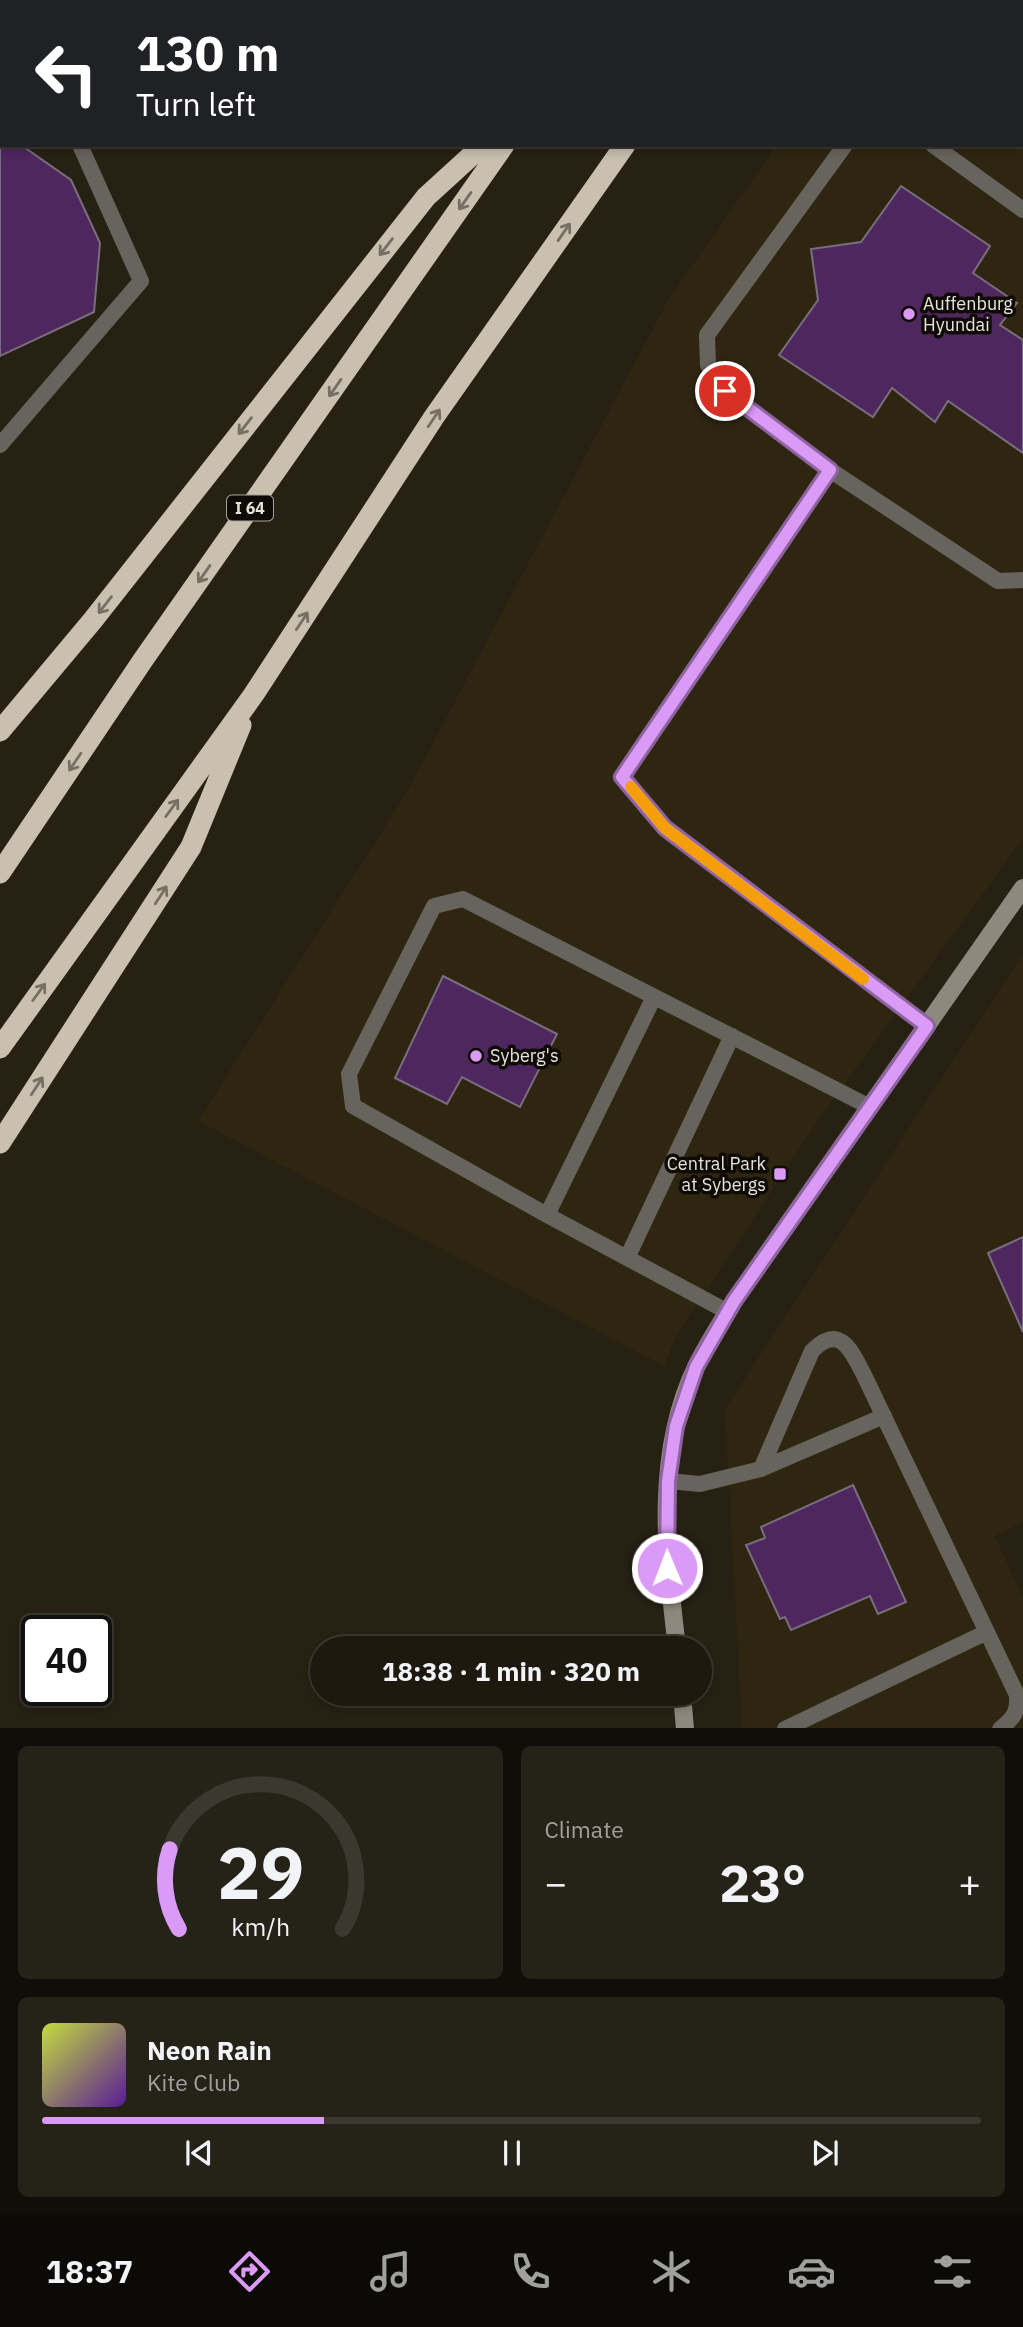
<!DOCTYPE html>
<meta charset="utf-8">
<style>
:root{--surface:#1d190f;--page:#252218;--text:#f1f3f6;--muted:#a0a09e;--line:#3b382f;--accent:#da9af6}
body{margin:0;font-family:"IBM Plex Sans",sans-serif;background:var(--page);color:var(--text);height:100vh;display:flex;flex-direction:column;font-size:26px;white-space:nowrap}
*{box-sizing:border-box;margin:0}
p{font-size:23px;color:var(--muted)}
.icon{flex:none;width:38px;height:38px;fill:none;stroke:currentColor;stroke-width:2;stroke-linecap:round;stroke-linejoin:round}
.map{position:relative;height:1728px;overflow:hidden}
.details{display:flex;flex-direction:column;gap:18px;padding:18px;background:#100e08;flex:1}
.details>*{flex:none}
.hud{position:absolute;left:0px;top:0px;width:1024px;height:147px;box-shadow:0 4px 10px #0003,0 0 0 2px var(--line);background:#202124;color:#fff;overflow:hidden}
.speed{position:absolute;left:21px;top:1615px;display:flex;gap:14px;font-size:35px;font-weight:700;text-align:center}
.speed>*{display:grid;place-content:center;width:91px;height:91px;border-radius:50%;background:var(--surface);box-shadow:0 4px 10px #0003,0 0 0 2px var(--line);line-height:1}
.speed .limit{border:4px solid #111;border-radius:10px;background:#fff;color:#111}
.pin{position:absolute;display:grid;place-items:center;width:60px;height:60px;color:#fff;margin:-30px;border:4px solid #fff;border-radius:50%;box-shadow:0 2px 7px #0007}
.me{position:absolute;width:77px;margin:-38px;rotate:359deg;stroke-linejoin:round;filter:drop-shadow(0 0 5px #0008)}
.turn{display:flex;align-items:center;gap:24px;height:147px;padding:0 21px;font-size:32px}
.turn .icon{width:91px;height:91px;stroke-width:2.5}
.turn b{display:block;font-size:49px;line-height:60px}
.big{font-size:52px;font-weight:700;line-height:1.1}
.details .tile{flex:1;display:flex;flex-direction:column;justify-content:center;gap:10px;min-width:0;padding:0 24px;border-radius:10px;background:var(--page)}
.details .dial{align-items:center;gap:0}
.dial svg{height:182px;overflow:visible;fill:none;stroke:var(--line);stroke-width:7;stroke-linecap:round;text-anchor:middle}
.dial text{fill:var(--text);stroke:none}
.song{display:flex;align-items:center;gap:21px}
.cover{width:84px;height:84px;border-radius:10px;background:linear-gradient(135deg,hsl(70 70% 55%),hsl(270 70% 35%))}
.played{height:7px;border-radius:4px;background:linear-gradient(90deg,var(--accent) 30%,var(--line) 30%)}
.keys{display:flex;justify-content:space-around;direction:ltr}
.heat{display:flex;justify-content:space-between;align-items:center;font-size:38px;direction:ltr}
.details .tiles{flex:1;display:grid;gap:18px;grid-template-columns:1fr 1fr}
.tile:last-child{grid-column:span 2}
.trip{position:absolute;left:310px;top:1636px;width:402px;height:70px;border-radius:35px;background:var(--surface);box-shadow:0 4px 10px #0003,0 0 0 2px var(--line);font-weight:700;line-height:70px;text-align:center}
.tab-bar{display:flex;height:112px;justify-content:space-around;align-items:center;background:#0c0a06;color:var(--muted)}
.tab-bar .icon{width:49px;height:49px}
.tab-bar .on{color:var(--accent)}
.tab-bar b{font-size:32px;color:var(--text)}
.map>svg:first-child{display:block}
.built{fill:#2f2612}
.building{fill:#4f275f;stroke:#786e7d;stroke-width:2}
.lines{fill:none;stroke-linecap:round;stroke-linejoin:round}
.lane{stroke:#67645d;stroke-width:16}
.secondary{stroke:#8e897e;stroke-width:18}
.highway{stroke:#c9c0b0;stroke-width:21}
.oneway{stroke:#756f64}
.route-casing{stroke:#8e64a0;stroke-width:18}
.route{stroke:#da9af6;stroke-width:12}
.slow{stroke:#f59e0b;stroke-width:12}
.poi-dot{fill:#da9af6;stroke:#0e0b06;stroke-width:2.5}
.labels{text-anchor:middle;stroke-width:7;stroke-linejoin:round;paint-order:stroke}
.shield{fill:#0e0b06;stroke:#a7a39b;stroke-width:2}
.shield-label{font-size:16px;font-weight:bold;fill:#e8e4db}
.poi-label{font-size:18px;fill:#e8e4db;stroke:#0e0b06;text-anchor:start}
</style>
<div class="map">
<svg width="1023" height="1729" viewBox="0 0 1023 1729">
<rect width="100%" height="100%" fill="#272114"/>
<path class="built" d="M879 0H1023V838L814 1126 677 1335 664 1366 198 1121 407 792 668 300 777 145H1022V2H877Z
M1023 954V1522L995 1536 1023 1598V1728H742L725 1409Z"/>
<path class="building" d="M0 145H21L71 180 100 243 94 312 0 356Z
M901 186 990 246 973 273 1017 303 1000 325 1023 340V453L948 401 935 422 892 388 873 417 779 355 818 300 811 249 861 242Z
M443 976 557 1034 520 1107 462 1077 447 1104 395 1078Z
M1023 1237V1332L988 1253Z
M853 1485 906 1602 878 1614 870 1596 791 1630 785 1617 780 1619 746 1545 765 1538 761 1527Z"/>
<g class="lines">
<path class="lane" d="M11 0V2
M948 2 949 0
M0 65 2 64
M845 145 707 335 708 365 725 391 830 470 622 777 665 828 927 1026
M933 145 1023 210
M0 445 141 281 80 145
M830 470 998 581 1023 580
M547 1215 654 997
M627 1258 732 1036
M728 1312 547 1215 353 1106 349 1074 434 906 463 899 870 1107
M761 1469 884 1416
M668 1481 700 1484 761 1469 812 1351C840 1322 852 1352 864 1375L1017 1695C1018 1712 1014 1718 1000 1729
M785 1729 987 1632"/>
<path class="secondary" d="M677 1648C666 1555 654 1453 697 1365 708 1343 722 1322 734 1301L1023 888
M682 1694 685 1729"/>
<path class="highway" d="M603 2 605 0
M726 2 727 0
M0 731 93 620 426 197 483 145
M0 873 143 660 504 145
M0 1048 254 694 434 417 625 145
M0 1143 191 847 241 725"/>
</g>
<defs><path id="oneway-shaft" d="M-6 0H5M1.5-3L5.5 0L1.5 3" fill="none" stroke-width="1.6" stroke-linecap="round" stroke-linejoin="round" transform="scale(1.75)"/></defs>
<g class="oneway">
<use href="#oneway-shaft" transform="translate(465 201) rotate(125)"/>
<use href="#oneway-shaft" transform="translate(564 232) rotate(-55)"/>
<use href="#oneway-shaft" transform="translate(386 247) rotate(128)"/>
<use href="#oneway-shaft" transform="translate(335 388) rotate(125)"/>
<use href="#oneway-shaft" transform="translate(434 418) rotate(-56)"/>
<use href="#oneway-shaft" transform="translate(245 426) rotate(128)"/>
<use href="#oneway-shaft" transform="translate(204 574) rotate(125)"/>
<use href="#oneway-shaft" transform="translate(105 605) rotate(128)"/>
<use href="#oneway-shaft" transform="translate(302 621) rotate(-57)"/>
<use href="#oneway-shaft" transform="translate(75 762) rotate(124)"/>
<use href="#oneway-shaft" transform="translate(172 808) rotate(-54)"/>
<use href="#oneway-shaft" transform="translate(161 895) rotate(-57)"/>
<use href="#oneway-shaft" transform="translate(39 992) rotate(-54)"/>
<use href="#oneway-shaft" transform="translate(37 1086) rotate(-57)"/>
</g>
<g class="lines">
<defs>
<path id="route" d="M667 1568 668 1481 676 1426 696 1367 734 1301 927 1026 665 828 622 777 830 470 725 391"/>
</defs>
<use href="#route" class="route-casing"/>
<use href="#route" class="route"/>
<path class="slow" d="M631 787 665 828 863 979"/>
</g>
<g class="poi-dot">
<circle cx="909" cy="314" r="7"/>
<circle cx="476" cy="1056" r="7"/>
<rect x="773" y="1167" width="14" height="14" rx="3.5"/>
</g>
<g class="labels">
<rect class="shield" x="227" y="495.5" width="46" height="25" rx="5"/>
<g class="shield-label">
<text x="250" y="514">I 64</text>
</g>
<g class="poi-label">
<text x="923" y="310">Auffenburg<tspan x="923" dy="21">Hyundai</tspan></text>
<text x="490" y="1062">Syberg's</text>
<text x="766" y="1170" text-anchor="end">Central Park<tspan x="766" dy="21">at Sybergs</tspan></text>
</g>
</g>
</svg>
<div class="speed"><div class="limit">40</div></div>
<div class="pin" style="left:725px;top:391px;background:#d93025"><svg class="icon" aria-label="arrive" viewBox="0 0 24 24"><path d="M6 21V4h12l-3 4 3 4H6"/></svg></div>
<svg class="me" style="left:667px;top:1568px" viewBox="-20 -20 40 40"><circle r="17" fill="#da9af6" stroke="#fff" stroke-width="3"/><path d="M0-11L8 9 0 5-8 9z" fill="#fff"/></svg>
<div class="trip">18:38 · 1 min · 320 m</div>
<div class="hud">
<div class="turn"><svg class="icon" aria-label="left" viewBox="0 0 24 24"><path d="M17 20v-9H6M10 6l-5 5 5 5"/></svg><div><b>130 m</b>Turn left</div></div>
</div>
</div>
<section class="details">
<div class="tiles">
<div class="tile dial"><svg viewBox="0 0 100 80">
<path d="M14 69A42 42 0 1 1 86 69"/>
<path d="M14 69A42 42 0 0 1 10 34" stroke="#da9af6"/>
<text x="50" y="56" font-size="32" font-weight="700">29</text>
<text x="50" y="72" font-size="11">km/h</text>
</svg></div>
<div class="tile"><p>Climate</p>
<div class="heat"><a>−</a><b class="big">23°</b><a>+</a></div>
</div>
<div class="tile">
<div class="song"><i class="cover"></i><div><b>Neon Rain</b><p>Kite Club</p></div></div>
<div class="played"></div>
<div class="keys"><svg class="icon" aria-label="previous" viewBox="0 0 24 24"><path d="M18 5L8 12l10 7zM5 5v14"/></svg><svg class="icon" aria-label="pause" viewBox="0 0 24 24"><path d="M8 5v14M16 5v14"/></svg><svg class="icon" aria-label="next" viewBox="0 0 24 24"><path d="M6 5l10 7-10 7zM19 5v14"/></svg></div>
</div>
</div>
</section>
<nav class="tab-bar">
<b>18:37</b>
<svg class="icon on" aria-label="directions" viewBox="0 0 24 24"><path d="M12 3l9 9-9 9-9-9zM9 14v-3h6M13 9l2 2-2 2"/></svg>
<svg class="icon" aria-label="music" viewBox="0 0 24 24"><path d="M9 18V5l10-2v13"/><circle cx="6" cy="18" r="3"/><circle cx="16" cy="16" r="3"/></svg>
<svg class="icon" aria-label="phone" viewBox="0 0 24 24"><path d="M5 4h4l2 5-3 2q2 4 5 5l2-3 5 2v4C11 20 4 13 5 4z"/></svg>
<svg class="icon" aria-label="climate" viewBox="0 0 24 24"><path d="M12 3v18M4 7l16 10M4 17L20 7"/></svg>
<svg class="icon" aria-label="car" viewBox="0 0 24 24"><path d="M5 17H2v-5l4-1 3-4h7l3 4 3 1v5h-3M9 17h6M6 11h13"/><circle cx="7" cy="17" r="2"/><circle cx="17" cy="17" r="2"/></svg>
<svg class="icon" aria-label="filters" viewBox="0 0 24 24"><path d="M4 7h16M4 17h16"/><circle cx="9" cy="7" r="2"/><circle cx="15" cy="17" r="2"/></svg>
</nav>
